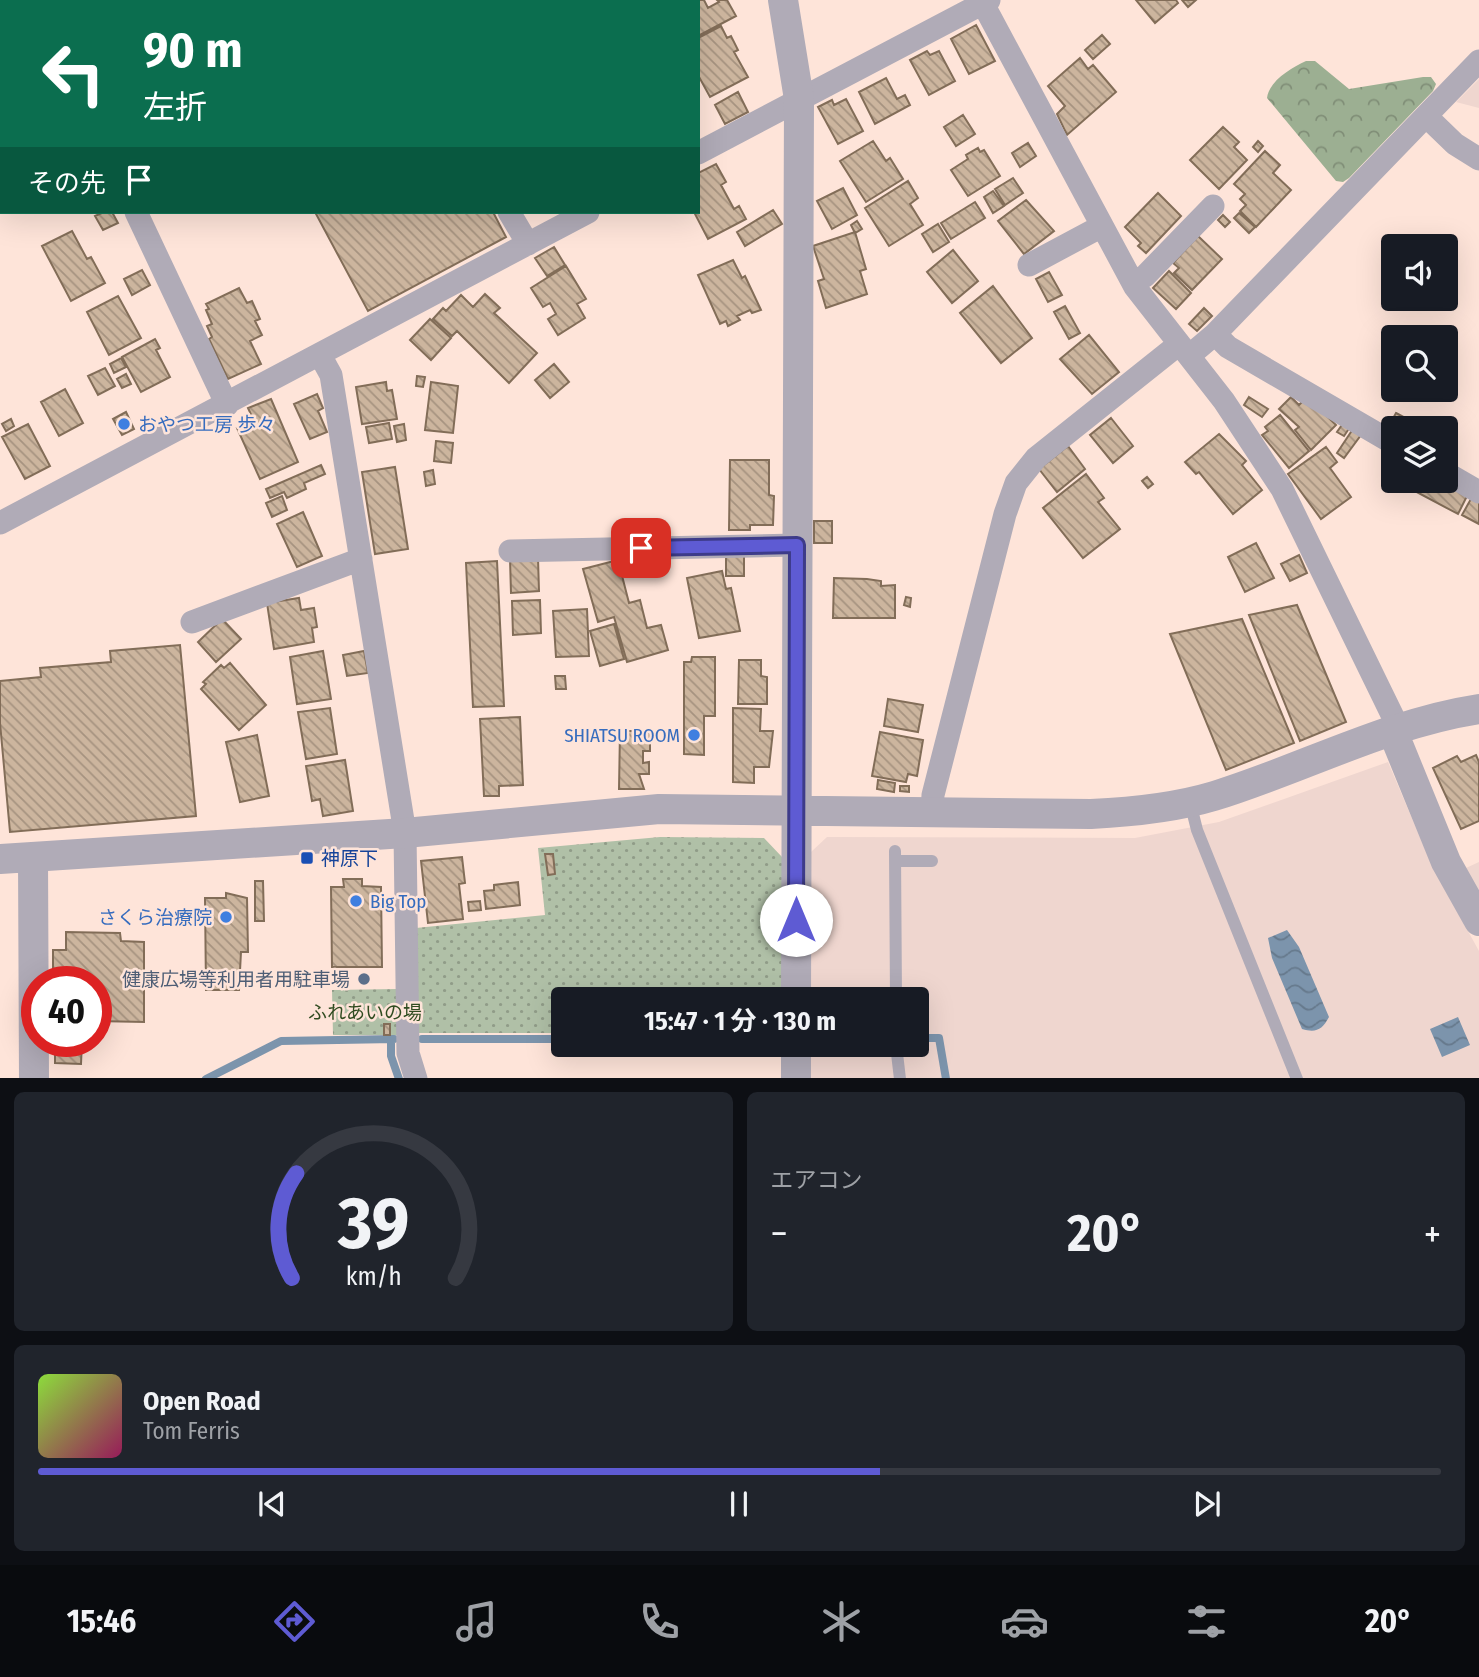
<!DOCTYPE html>
<html lang="ja">
<meta charset="utf-8">
<style>
:root{--surface:#171b24;--page:#20242c;--text:#f1f3f6;--muted:#9ea1a6;--line:#363941;--accent:#5e5bd3}
body{margin:0;font-family:"Fira Sans Condensed","Noto Sans JP",sans-serif;background:var(--page);color:var(--text);height:100vh;display:flex;flex-direction:column;font-size:26px;white-space:nowrap}
*{box-sizing:border-box;margin:0}
p{font-size:23px;color:var(--muted)}
.icon{flex:none;width:38px;height:38px;fill:none;stroke:currentColor;stroke-width:2;stroke-linecap:round;stroke-linejoin:round}
.map{position:relative;height:1078px;overflow:hidden}
.drawer{display:flex;flex-direction:column;gap:14px;padding:14px;background:#0d0f14;flex:1}
.drawer>*{flex:none}
.hud{position:absolute;left:0px;top:0px;width:700px;height:214px;box-shadow:0 7px 28px #0002;background:#0b6e4f;color:#fff;overflow:hidden}
.fabs{position:absolute;left:1381px;top:234px;display:grid;gap:14px}
.fabs a{display:grid;place-items:center;width:77px;height:77px;border-radius:7px;background:var(--surface);box-shadow:0 7px 28px #0002;font-size:35px}
.speed{position:absolute;left:21px;top:966px;display:flex;gap:14px;font-size:35px;font-weight:700;text-align:center}
.speed>*{display:grid;place-content:center;width:91px;height:91px;border-radius:50%;background:var(--surface);box-shadow:0 7px 28px #0002;line-height:1}
.speed .limit{border:10px solid #d22;background:#fff;color:#111}
.pin{position:absolute;display:grid;place-items:center;width:60px;height:60px;color:#fff;margin:-30px;border-radius:14px;box-shadow:0 4px 10px #0006}
.me{position:absolute;width:77px;margin:-38px;rotate:0deg;stroke-linejoin:round;filter:drop-shadow(0 0 5px #0008)}
.turn{display:flex;align-items:center;gap:24px;height:147px;padding:0 28px;font-size:32px}
.turn .icon{width:91px;height:91px;stroke-width:2.5}
.turn b{display:block;font-size:49px;line-height:60px}
.then{display:flex;align-items:center;height:66px;padding:0 28px;background:#0003;gap:14px;font-size:26px}
.big{font-size:52px;font-weight:700;line-height:1.1}
.drawer .widget{flex:1;display:flex;flex-direction:column;justify-content:center;gap:10px;min-width:0;padding:0 24px;border-radius:10px;background:var(--page)}
.drawer .dial{align-items:center;gap:0}
.dial svg{height:182px;overflow:visible;fill:none;stroke:var(--line);stroke-width:7;stroke-linecap:round;text-anchor:middle}
.dial text{fill:var(--text);stroke:none}
.song{display:flex;align-items:center;gap:21px}
.cover{width:84px;height:84px;border-radius:10px;background:linear-gradient(135deg,hsl(90 70% 55%),hsl(330 70% 35%))}
.played{height:7px;border-radius:4px;background:linear-gradient(90deg,var(--accent) 60%,var(--line) 60%)}
.keys{display:flex;justify-content:space-around;direction:ltr}
.heat{display:flex;justify-content:space-between;align-items:center;font-size:38px;direction:ltr}
.drawer .tiles{flex:1;display:grid;gap:14px;grid-template-columns:1fr 1fr}
.widget:last-child{grid-column:span 2}
.trip{position:absolute;left:551px;top:987px;width:378px;height:70px;border-radius:7px;background:var(--surface);box-shadow:0 7px 28px #0002;font-weight:700;line-height:70px;text-align:center}
.menu{display:flex;height:112px;justify-content:space-around;align-items:center;background:#090b0e;color:var(--muted)}
.menu .icon{width:49px;height:49px}
.menu .active{color:var(--accent)}
.menu b{font-size:32px;color:var(--text)}
.map>svg:first-child{display:block}
.industrial{fill:#efd6cf}
.green{fill:url(#green-dots)}
.forest{fill:url(#forest-crowns)}
.water{fill:url(#water-waves)}
.lines{fill:none;stroke-linecap:round;stroke-linejoin:round}
.stream{stroke:#7c94ac;stroke-width:8}
.building{fill:url(#building-back-hatch);stroke:#826d58;stroke-width:2}
.service{stroke:#b0abb7;stroke-width:12}
.minor{stroke:#b0abb7;stroke-width:23}
.tertiary{stroke:#b0abb7;stroke-width:30}
.route-casing{stroke:#3d3b89;stroke-width:18}
.route{stroke:#5e5bd3;stroke-width:12}
.shop-dot{fill:#3f7fe0;stroke:#fee4d9;stroke-width:2.5}
.transit-dot{fill:#1a4fb4;stroke:#fee4d9;stroke-width:2.5}
.service-dot{fill:#5c6f8a;stroke:#fee4d9;stroke-width:2.5}
.labels{text-anchor:middle;stroke-width:5;stroke-linejoin:round;paint-order:stroke}
.shop-label{font-size:19px;fill:#366cbe;stroke:#fee4d9;text-anchor:start}
.transit-label{font-size:19px;fill:#164399;stroke:#fee4d9;text-anchor:start}
.service-label{font-size:19px;fill:#4e5e75;stroke:#fee4d9;text-anchor:end}
.park-label{font-size:19px;fill:#314c21;stroke:#fee4d9}
</style>
<div class="map">
<svg width="1479" height="1079" viewBox="0 0 1479 1079">
<defs>
<pattern id="green-dots" width="8" height="8" patternUnits="userSpaceOnUse" patternTransform="scale(1.75)"><rect width="8" height="8" fill="#b0c0a7"/><path d="M2 2h.1M6 6h.1" fill="none" stroke="#909c88" stroke-width="1.8" stroke-linecap="round"/></pattern>
<pattern id="forest-crowns" width="20" height="18" patternUnits="userSpaceOnUse" patternTransform="scale(1.75)"><rect width="20" height="18" fill="#9caf92"/><path d="M2 6a3 3 0 1 1 6 0M12 15a3 3 0 1 1 6 0" fill="none" stroke="#808e77"/></pattern>
<pattern id="water-waves" width="16" height="10" patternUnits="userSpaceOnUse" patternTransform="scale(1.75)"><rect width="16" height="10" fill="#7c94ac"/><path d="M0 5q4-4 8 0t8 0" fill="none" stroke="#66798c"/></pattern>
<pattern id="building-back-hatch" width="6" height="6" patternUnits="userSpaceOnUse" patternTransform="scale(1.75)"><rect width="6" height="6" fill="#ccb59e"/><path d="M-1 5l2 2M0 0l6 6M5-1l2 2" fill="none" stroke="#a69380"/></pattern>
</defs>
<rect width="100%" height="100%" fill="#fee4d9"/>
<path class="industrial" d="M1479 79V108L1456 102Z
M1388 762 1433 868 1479 951V1078H811V1045H917V999H811V852L827 837 1135 838 1219 822Z
M1479 862V892L1466 868Z"/>
<path class="green" d="M660 837 764 838 782 857V999H564L563 1033H417L416 928 545 915 538 848Z
M397 989V1035H333L332 990Z"/>
<path class="forest" d="M1306 61H1315L1349 89 1423 77H1431L1436 84 1433 91 1349 178 1343 182 1336 181 1267 98C1269 81 1291 68 1306 61Z"/>
<path class="water" d="M1287 930 1299 947 1329 1017C1322 1030 1316 1033 1302 1029L1272 958 1268 938Z
M1458 1017 1470 1045 1442 1057 1430 1029Z"/>
<g class="lines">
<path class="stream" d="M919 1038H939L946 1079
M391 1039V1056L399 1079
M422 1039H564
M206 1079 281 1041 394 1039"/>
</g>
<path class="building" d="M332 0H369V1L333 2Z
M563 0H606V2H560Z
M668 0H704L708 8 719 2 717 0H727L736 16 698 36V2H665Z
M1136 0H1176L1178 3 1155 23Z
M1182 0H1196L1188 7Z
M976 25 995 61 969 74 951 39Z
M721 26 727 38 731 36 738 50 734 52 748 77 710 97 698 75V38Z
M1102 35 1110 44 1093 59 1085 50Z
M927 51 930 55 939 51 955 81 929 95 910 60Z
M1080 58 1088 69 1093 65 1116 92 1067 135 1057 114 1065 106 1048 86Z
M886 78 897 99 905 95 910 105 875 124 859 92Z
M738 92 748 112 725 124 715 105Z
M846 99 863 131 838 144 818 107 832 100 834 105Z
M963 115 975 134 956 146 944 127Z
M1223 127 1239 142 1234 147 1247 160 1219 189 1190 160Z
M873 141 886 161 890 158 903 179 866 202 840 161Z
M1258 141 1263 146 1258 152 1253 147Z
M1028 143 1036 156 1020 167 1012 153Z
M978 148 980 152 984 150 1000 176 968 196 951 170 968 159 966 155Z
M1265 151 1280 165 1273 173 1291 190 1256 227 1240 211 1246 205 1240 199 1245 194 1234 184Z
M716 164 726 182 721 185 734 209 739 206 746 219 708 239 694 212H698V173Z
M1013 178 1023 193 1005 205 995 189Z
M908 181 918 198 910 204 923 225 889 246 865 208Z
M843 188 857 215 832 229 817 201Z
M993 191 1004 206 993 213 984 197Z
M1158 193 1181 216 1146 253 1138 246 1141 243 1125 227Z
M1026 200 1054 231 1024 254 998 221Z
M975 202 985 218 951 239 941 223Z
M773 210 782 224 745 246 737 232Z
M104 212H112L118 223 103 230 95 216Z
M315 212H493L506 237 368 311Z
M1239 213 1255 227 1249 233 1234 218Z
M1223 215 1230 222 1225 227 1218 220Z
M857 221 862 229 855 233 851 225Z
M938 224 949 242 933 252 922 234Z
M72 231 87 259 91 257 105 283 71 301 42 246Z
M855 232 866 269 860 271 867 294 826 308 818 281 824 279 813 246Z
M1198 236 1222 259 1192 290 1174 273 1179 268 1173 263Z
M554 247 565 265 547 276 535 258Z
M953 250 978 281 952 303 927 272Z
M733 260 742 278 745 276 761 310 752 313 750 310 737 316 740 320 728 326 726 321 720 324 698 275Z
M566 266 586 299 577 304 585 318 558 335 548 319 556 314 550 303 543 307 531 288Z
M142 270 150 285 132 295 124 279Z
M1169 271 1191 293 1176 309 1153 288Z
M1049 272 1062 295 1048 302 1036 279Z
M993 286 1032 338 1001 363 960 313Z
M239 288 247 303 252 301 260 319 255 321 262 335 250 341 261 364 228 379 209 339 212 337 207 326 212 324 206 310 209 309 206 304Z
M485 294 500 308 494 313 537 353 509 383 457 331 452 336 433 319 443 308 446 311 461 295 473 307Z
M118 296 141 338 109 355 87 312Z
M1065 306 1080 333 1069 339 1054 312Z
M1204 308 1212 316 1197 331 1189 324Z
M430 319 451 338 431 360 410 340Z
M1089 335 1119 372 1092 394 1060 359Z
M155 339 160 348 156 350 170 377 141 392 122 357Z
M121 358 126 367 114 373 110 364Z
M554 364 569 382 550 398 535 380Z
M105 368 115 386 98 395 88 376Z
M126 374 131 384 122 388 117 379Z
M417 376 425 377 423 387 416 386Z
M386 382 387 391 392 390 397 419 362 424 356 387Z
M431 382 458 386 453 433 425 430Z
M65 389 83 423 59 436 41 402Z
M317 394 323 408 318 411 327 432 310 439 294 404Z
M1249 397 1268 409 1262 417 1244 405Z
M1291 397 1299 405 1307 397 1336 425 1311 450 1295 430 1299 427 1279 409Z
M271 399 298 462 260 479 237 428 254 421 248 408Z
M126 412 134 429 122 435 113 419Z
M1396 413 1409 420 1404 429H1393V432L1387 429Z
M1280 415 1309 451 1289 468 1262 435 1268 431 1265 427Z
M1111 418 1133 446 1113 463 1090 435Z
M11 419 14 426 6 431 2 424Z
M1344 422 1350 427 1344 436 1337 432Z
M389 423 392 439 369 443 366 427Z
M28 424 50 466 25 479 2 437Z
M404 424 406 440 397 442 394 426Z
M1353 429 1361 435 1344 458 1337 453Z
M1219 434 1246 461 1242 465 1262 490 1233 514 1199 472 1196 474 1185 462Z
M436 441 453 443 451 463 434 461Z
M1068 446 1085 469 1057 492 1039 469Z
M1326 447 1337 462 1330 468 1351 497 1321 519 1288 474Z
M730 460H769V495L774 496 773 525H750V530H729Z
M321 465 325 474 304 483 306 489 287 498 284 492 270 498 266 489Z
M395 467 408 549 375 554 362 472Z
M433 470 435 484 426 486 424 472Z
M1086 474 1104 498 1098 502 1120 529 1083 558 1043 508Z
M1147 477 1153 484 1148 488 1142 481Z
M1396 481H1446L1469 492 1458 514Z
M282 496 287 510 272 517 266 503Z
M1472 497 1479 501V524L1462 515Z
M303 512 322 556 297 567 277 524Z
M814 521H832V543H814Z
M1256 543 1274 578 1245 592 1228 557Z
M726 555H744V576H726Z
M1299 555 1307 573 1290 581 1281 564Z
M538 558 539 591 511 593 510 559Z
M618 560 629 603 640 600 647 628 661 625 668 650 627 662 614 617 598 622 583 569Z
M497 561 504 706 473 707 466 563Z
M722 571 726 589 731 588 740 631 699 638 687 578Z
M834 578 867 579 881 581V586L895 585V618H833Z
M906 597 911 598 910 607 904 605Z
M299 598 301 610 314 608 317 627 312 628 314 642 274 649 267 603Z
M540 600 541 633 513 635 512 601Z
M1297 605 1346 722 1300 741 1249 615Z
M587 609 589 656 556 657 553 611Z
M222 619 241 639 216 662 198 642Z
M1242 619 1294 743 1226 770 1170 634Z
M614 624 624 659 600 666 590 631Z
M180 645 196 816 10 832 0 723V681L41 677 40 668 111 662 110 651Z
M323 651 331 699 297 704 290 657Z
M364 651 368 673 347 676 343 655Z
M692 657H715V716H704V755L684 754V662H691Z
M739 660H761V676L767 677V704H738Z
M230 663 266 705 239 730 201 689 206 684 203 682 221 665 224 668Z
M555 676H565L566 689H556Z
M888 699 923 705 918 732 884 726Z
M330 708 337 754 306 759 298 712Z
M733 708 761 709 760 731H773L769 767H754V783L733 782Z
M520 717 523 785 499 786V796H484L480 719Z
M620 731H650V751H643V763L649 762V774H639L644 789H619Z
M880 732 923 740 917 776 908 774 906 782 872 776Z
M257 735 269 796 240 802 226 742Z
M1476 755 1479 762V821L1461 829 1433 768 1457 756 1461 762Z
M345 760 353 811 323 816 320 799 312 801 306 766Z
M878 780 895 783 894 792 877 789Z
M900 786H909V792L900 791Z
M545 854H553L555 874 548 875Z
M462 857 465 883 459 884 463 919 428 923 421 861Z
M343 879H362V886L381 887 382 967H332L331 887H344Z
M255 881H263L264 921H255Z
M518 882 520 905 486 909 484 891 494 890V885Z
M226 893 247 898 248 952H241L239 990H206L205 898H226Z
M480 901 481 910 469 911 468 902Z
M66 932 120 933 121 941 144 942V1022L96 1021V982H53V950H66Z
M384 1024H390V1035H384Z
M55 1041H82L81 1064 55 1063Z"/>
<g class="lines">
<path class="service" d="M1190 802 1197 830 1297 1079
M895 851 896 999
M895 861H932
M896 1045 900 1079"/>
<path class="minor" d="M36 0V2
M383 0 384 2
M981 0 1135 287 1224 401 1282 489 1399 729
M282 2 284 0
M1426 116 1455 144 1479 159
M698 153 989 0
M136 212 227 405
M509 212 528 244
M1029 265 1102 226
M1133 283 1145 276 1213 206
M1215 334 1228 347 1393 443
M320 355 331 375 405 833 408 1053 416 1079
M1189 356 1215 334 1479 61
M1446 473 1479 492
M0 523 588 212
M510 551 797 545
M192 622 361 559
M932 812 933 795 1005 514 1016 483 1036 458 1179 344"/>
<path class="tertiary" d="M783 0 799 99 796 999
M1393 732 1446 862 1479 921
M33 857 34 1079
M0 859 405 833 659 809 1091 814C1133 812 1174 808 1214 796 1302 769 1387 723 1479 709
M796 1045V1079"/>
</g>
<g class="lines">
<defs>
<path id="route" d="M641 548 797 545 796 920"/>
</defs>
<use href="#route" class="route-casing"/>
<use href="#route" class="route"/>
</g>
<g class="shop-dot">
<circle cx="124" cy="424" r="7"/>
<circle cx="694" cy="735" r="7"/>
<circle cx="356" cy="901" r="7"/>
<circle cx="226" cy="917" r="7"/>
</g>
<rect class="transit-dot" x="300" y="851" width="14" height="14" rx="3.5"/>
<circle class="service-dot" cx="364" cy="979" r="7"/>
<g class="labels">
<g class="shop-label">
<text x="138" y="431">おやつ工房 歩々</text>
<text x="680" y="742" text-anchor="end">SHIATSU ROOM</text>
<text x="370" y="908">Big Top</text>
<text x="212" y="924" text-anchor="end">さくら治療院</text>
</g>
<g class="transit-label">
<text x="321" y="865">神原下</text>
</g>
<g class="service-label">
<text x="350" y="986">健康広場等利用者用駐車場</text>
</g>
<g class="park-label">
<text x="365" y="1019">ふれあいの場</text>
</g>
</g>
</svg>
<div class="fabs">
<a><svg class="icon" aria-label="sound" viewBox="0 0 24 24"><path d="M4 9h4l5-4v14l-5-4H4zM17 9q2 3 0 6"/></svg></a>
<a><svg class="icon" aria-label="search" viewBox="0 0 24 24"><circle cx="10" cy="10" r="6"/><path d="M15 15l6 6"/></svg></a>
<a><svg class="icon" aria-label="layers" viewBox="0 0 24 24"><path d="M12 4l9 5-9 5-9-5zM3 14l9 5 9-5"/></svg></a>
</div>
<div class="speed"><div class="limit">40</div></div>
<div class="pin" style="left:641px;top:548px;background:#d93025"><svg class="icon" aria-label="arrive" viewBox="0 0 24 24"><path d="M6 21V4h12l-3 4 3 4H6"/></svg></div>
<svg class="me" style="left:796px;top:920px" viewBox="-20 -20 40 40"><circle r="19" fill="#fff"/><path d="M0-13L10 11 0 6-10 11z" fill="#5e5bd3"/></svg>
<div class="trip">15:47 · 1 分 · 130 m</div>
<div class="hud">
<div class="turn"><svg class="icon" aria-label="left" viewBox="0 0 24 24"><path d="M17 20v-9H6M10 6l-5 5 5 5"/></svg><div><b>90 m</b>左折</div></div>
<div class="then">その先<svg class="icon" aria-label="arrive" viewBox="0 0 24 24"><path d="M6 21V4h12l-3 4 3 4H6"/></svg></div>
</div>
</div>
<section class="drawer">
<div class="tiles">
<div class="widget dial"><svg viewBox="0 0 100 80">
<path d="M14 69A42 42 0 1 1 86 69"/>
<path d="M14 69A42 42 0 0 1 16 23" stroke="#5e5bd3"/>
<text x="50" y="56" font-size="32" font-weight="700">39</text>
<text x="50" y="72" font-size="11">km/h</text>
</svg></div>
<div class="widget"><p>エアコン</p>
<div class="heat"><a>−</a><b class="big">20°</b><a>+</a></div>
</div>
<div class="widget">
<div class="song"><i class="cover"></i><div><b>Open Road</b><p>Tom Ferris</p></div></div>
<div class="played"></div>
<div class="keys"><svg class="icon" aria-label="previous" viewBox="0 0 24 24"><path d="M18 5L8 12l10 7zM5 5v14"/></svg><svg class="icon" aria-label="pause" viewBox="0 0 24 24"><path d="M8 5v14M16 5v14"/></svg><svg class="icon" aria-label="next" viewBox="0 0 24 24"><path d="M6 5l10 7-10 7zM19 5v14"/></svg></div>
</div>
</div>
</section>
<nav class="menu">
<b>15:46</b>
<svg class="icon active" aria-label="directions" viewBox="0 0 24 24"><path d="M12 3l9 9-9 9-9-9zM9 14v-3h6M13 9l2 2-2 2"/></svg>
<svg class="icon" aria-label="music" viewBox="0 0 24 24"><path d="M9 18V5l10-2v13"/><circle cx="6" cy="18" r="3"/><circle cx="16" cy="16" r="3"/></svg>
<svg class="icon" aria-label="phone" viewBox="0 0 24 24"><path d="M5 4h4l2 5-3 2q2 4 5 5l2-3 5 2v4C11 20 4 13 5 4z"/></svg>
<svg class="icon" aria-label="climate" viewBox="0 0 24 24"><path d="M12 3v18M4 7l16 10M4 17L20 7"/></svg>
<svg class="icon" aria-label="car" viewBox="0 0 24 24"><path d="M5 17H2v-5l4-1 3-4h7l3 4 3 1v5h-3M9 17h6M6 11h13"/><circle cx="7" cy="17" r="2"/><circle cx="17" cy="17" r="2"/></svg>
<svg class="icon" aria-label="filters" viewBox="0 0 24 24"><path d="M4 7h16M4 17h16"/><circle cx="9" cy="7" r="2"/><circle cx="15" cy="17" r="2"/></svg>
<b>20°</b>
</nav>
